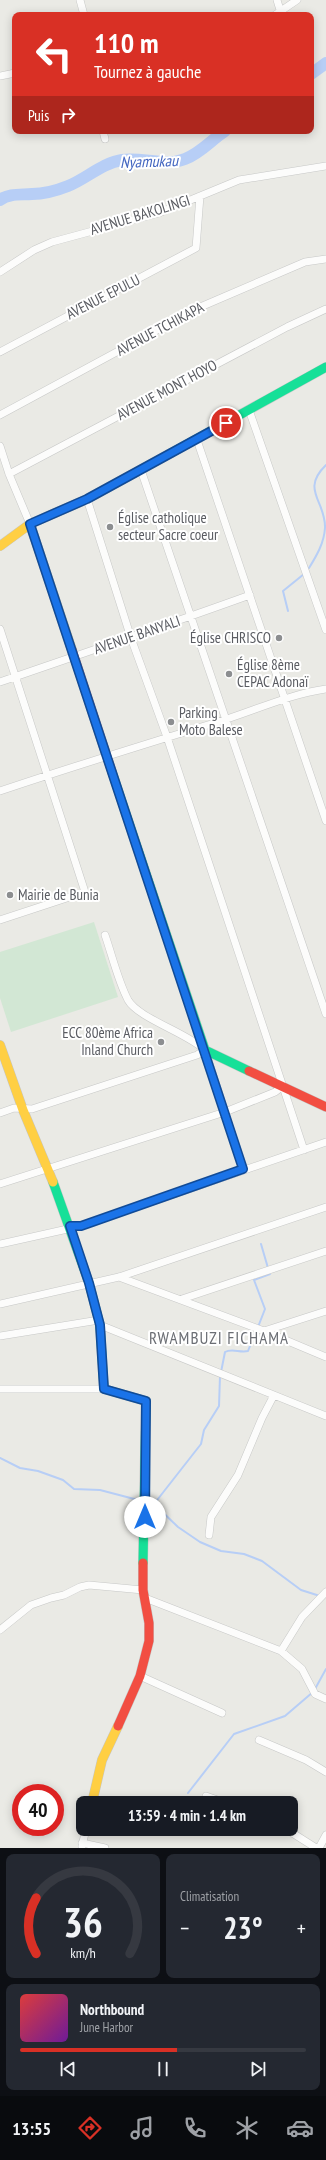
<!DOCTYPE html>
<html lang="fr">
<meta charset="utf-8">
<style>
:root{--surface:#171b24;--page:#242831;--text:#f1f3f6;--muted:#9ea1a6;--line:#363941;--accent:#d93025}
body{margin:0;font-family:"PT Sans Narrow",sans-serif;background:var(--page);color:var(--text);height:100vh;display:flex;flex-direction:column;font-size:15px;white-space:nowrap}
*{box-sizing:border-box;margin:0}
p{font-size:13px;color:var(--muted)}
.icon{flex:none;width:22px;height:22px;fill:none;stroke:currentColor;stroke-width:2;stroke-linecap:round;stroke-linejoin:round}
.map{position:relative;height:1848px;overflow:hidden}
.sheet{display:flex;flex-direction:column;gap:6px;padding:6px;background:#0d0f14;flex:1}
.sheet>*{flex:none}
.banner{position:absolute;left:12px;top:12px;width:302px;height:122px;border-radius:8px;box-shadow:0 2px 10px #0003;background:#d93025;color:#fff;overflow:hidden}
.speed{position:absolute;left:12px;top:1784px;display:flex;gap:8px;font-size:20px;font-weight:700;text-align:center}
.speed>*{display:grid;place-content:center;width:52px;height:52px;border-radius:50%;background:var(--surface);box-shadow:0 2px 10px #0003;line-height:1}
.speed .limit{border:6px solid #d22;background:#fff;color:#111}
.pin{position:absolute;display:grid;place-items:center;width:34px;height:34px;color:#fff;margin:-17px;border:2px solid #fff;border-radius:50%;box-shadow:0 1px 4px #0007}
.me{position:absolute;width:44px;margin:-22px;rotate:0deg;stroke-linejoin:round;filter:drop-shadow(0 0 3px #0008)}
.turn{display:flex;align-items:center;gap:14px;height:84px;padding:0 16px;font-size:18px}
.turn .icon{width:52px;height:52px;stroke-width:2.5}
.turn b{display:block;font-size:28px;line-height:34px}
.then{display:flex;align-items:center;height:38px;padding:0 16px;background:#0003;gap:8px;font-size:15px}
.big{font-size:30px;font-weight:700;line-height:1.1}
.sheet .tile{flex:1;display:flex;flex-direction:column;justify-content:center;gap:6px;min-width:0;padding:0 14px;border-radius:8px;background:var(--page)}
.sheet .dial{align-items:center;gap:0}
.dial svg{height:104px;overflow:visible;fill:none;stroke:var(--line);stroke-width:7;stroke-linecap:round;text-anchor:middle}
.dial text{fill:var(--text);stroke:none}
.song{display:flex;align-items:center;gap:12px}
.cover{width:48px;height:48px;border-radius:6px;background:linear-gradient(135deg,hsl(0 70% 55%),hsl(280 70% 35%))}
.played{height:4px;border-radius:2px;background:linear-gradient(90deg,var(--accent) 55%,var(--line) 55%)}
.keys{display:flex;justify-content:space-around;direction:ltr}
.heat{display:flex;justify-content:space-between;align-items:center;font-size:22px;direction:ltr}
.sheet .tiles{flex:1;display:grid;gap:6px;grid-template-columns:1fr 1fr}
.tile:last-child{grid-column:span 2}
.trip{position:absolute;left:76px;top:1796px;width:222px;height:40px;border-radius:8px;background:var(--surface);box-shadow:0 2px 10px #0003;font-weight:700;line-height:40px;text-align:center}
.tab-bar{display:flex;height:64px;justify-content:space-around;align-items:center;background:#090b0e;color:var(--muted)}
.tab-bar .icon{width:28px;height:28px}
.tab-bar .on{color:var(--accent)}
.tab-bar b{font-size:18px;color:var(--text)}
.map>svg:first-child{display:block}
.green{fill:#d2e7d4}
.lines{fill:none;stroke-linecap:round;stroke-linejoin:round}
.stream{stroke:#b7cef6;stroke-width:2}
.river{stroke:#b7cef6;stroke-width:12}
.street-casing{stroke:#c7c8c7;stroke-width:8}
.fast-casing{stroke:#c5c6c6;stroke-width:10}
.slow-casing{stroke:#c5c6c6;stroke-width:10}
.jam-casing{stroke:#c5c6c6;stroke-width:10}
.street{stroke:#fcfcfb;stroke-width:7}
.fast{stroke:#16e098;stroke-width:9}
.slow{stroke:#ffcf43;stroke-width:9}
.jam{stroke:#f24e42;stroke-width:9}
.route-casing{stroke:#114b97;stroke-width:10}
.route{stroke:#1a73e8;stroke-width:7}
.poi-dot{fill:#8c8e90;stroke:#fff;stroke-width:1.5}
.labels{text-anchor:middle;stroke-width:4;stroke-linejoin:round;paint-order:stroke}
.street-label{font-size:15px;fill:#5a5c62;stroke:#fff}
.poi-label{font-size:15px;fill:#5a5c62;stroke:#fff;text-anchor:start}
.water-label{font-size:16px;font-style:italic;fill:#4467c1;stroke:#fff}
.quarter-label{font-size:17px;letter-spacing:1px;fill:#6b6e74;stroke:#fff}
</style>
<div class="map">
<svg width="326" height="1848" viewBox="0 0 326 1848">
<rect width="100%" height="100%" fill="#eaeae5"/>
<path class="green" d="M94 922 118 997 11 1032 0 998V952Z"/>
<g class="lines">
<path class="stream" d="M309 568C317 555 324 543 325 528 326 501 300 490 326 465
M288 611 283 591 304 574
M261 1244 268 1268
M258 1327 265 1309 254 1280 270 1274
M221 1372 225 1352C232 1348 240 1353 248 1351L256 1331
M0 1458 20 1468 38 1471 63 1480 74 1489 100 1490 142 1501
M147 1502 154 1504 178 1527 200 1542 221 1551 244 1554 262 1561 301 1590 320 1596
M154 1504 201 1444 204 1430 219 1406 220 1376
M315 1689 326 1669
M188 1793 234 1734 285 1716 313 1692"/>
<path class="river" d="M311 74 326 63
M0 200C9 193 21 195 32 194 43 194 58 190 68 186 86 179 102 163 122 160 143 157 165 167 185 159 201 153 211 140 225 131"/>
<defs>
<path id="street" d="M80 0 84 15
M277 0 280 10
M275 15 297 0
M0 76 15 73
M103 131 105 139
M0 272 34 250 52 242 159 213 239 180 326 166
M0 352 196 248 200 196
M249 410 326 630
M0 415 198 308 305 262 326 259
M197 440 326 821
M0 446 9 474 30 524
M141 470 326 1014
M9 474 287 327 326 309
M87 499 131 638 167 737 304 1150
M0 629 85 892 0 920
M0 682C84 653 167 625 250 595
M0 791C74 766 149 743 224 720 258 709 291 694 326 689
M105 935C112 955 118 981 128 1000 138 1018 187 1033 205 1050L243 1169
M0 1113 14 1108 32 1109 197 1055 205 1050
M0 1184 225 1112 275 1092 283 1086
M0 1244 81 1226 326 1142
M119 1277 264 1331 326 1357
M182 1299 326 1251
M0 1304 119 1277 326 1207
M100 1325 326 1416
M264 1331 326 1311
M0 1336 99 1320
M0 1389H104
M209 1535 211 1517 238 1475 262 1418 274 1395
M145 1598 281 1651 302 1617 326 1592
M0 1630 31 1605 51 1598 64 1595 80 1587 89 1585 143 1590
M281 1651 302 1669 315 1694 326 1699
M140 1676 222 1713
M259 1740 306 1760 326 1772
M206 1796 226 1803
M286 1829 316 1848
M82 1843 105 1848
M82 1846 86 1829
M319 1848 326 1835"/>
<path id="fast" d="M171 453 326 367
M112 772 205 1050 249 1071
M53 1182 89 1283 100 1325 104 1389 146 1401 143 1563"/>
<path id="slow" d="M30 524 72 650
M0 546 30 524 87 499 171 453
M0 1045 23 1110 53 1182
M92 1803 102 1760 118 1726"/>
<path id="jam" d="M72 650 112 772
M249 1071 326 1107
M118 1726 140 1676 149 1641V1623L143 1590V1563"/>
</defs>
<use href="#street" class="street-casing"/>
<use href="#fast" class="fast-casing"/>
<use href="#slow" class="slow-casing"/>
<use href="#jam" class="jam-casing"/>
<use href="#street" class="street"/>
<use href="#fast" class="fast"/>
<use href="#slow" class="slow"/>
<use href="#jam" class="jam"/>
</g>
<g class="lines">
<defs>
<path id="route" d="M145 1517 146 1401 104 1389 100 1325 89 1283 70 1226H81L243 1169 30 524 87 499 226 423"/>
</defs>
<use href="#route" class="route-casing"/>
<use href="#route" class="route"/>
</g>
<g class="poi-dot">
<circle cx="110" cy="527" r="4"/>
<circle cx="279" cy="638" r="4"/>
<circle cx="229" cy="674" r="4"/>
<circle cx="171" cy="722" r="4"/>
<circle cx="10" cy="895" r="4"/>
<circle cx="161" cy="1042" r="4"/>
</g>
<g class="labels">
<g class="street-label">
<text transform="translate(140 215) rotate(-17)" y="5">AVENUE BAKOLINGI</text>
<text transform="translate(103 297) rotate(-27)" y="5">AVENUE EPULU</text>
<text transform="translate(160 329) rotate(-28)" y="5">AVENUE TCHIKAPA</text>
<text transform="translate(167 390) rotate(-28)" y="5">AVENUE MONT HOYO</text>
<text transform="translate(137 635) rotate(-19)" y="5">AVENUE BANYALI</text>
</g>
<g class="poi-label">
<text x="118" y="523">Église catholique<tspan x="118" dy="17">secteur Sacre coeur</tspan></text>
<text x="271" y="643" text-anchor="end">Église CHRISCO</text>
<text x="237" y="670">Église 8ème<tspan x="237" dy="17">CEPAC Adonaï</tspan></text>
<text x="179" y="718">Parking<tspan x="179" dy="17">Moto Balese</tspan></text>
<text x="18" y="900">Mairie de Bunia</text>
<text x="153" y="1038" text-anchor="end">ECC 80ème Africa<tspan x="153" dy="17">Inland Church</tspan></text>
</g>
<g class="water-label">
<text transform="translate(149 161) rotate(-2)" y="6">Nyamukau</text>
</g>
<g class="quarter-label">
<text x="219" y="1344">RWAMBUZI FICHAMA</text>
</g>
</g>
</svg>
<div class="speed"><div class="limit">40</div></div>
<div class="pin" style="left:226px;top:423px;background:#d93025"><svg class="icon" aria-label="arrive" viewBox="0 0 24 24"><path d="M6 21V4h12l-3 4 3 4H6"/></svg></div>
<svg class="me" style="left:145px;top:1517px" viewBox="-20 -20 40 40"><circle r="19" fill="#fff"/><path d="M0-13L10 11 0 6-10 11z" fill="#1a73e8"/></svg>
<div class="trip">13:59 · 4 min · 1.4 km</div>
<div class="banner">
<div class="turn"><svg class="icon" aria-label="left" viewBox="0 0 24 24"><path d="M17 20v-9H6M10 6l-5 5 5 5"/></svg><div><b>110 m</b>Tournez à gauche</div></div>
<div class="then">Puis<svg class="icon" aria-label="right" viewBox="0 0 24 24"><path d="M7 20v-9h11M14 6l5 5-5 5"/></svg></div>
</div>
</div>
<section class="sheet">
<div class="tiles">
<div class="tile dial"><svg viewBox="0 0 100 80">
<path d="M14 69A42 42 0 1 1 86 69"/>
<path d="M14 69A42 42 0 0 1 14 26" stroke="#d93025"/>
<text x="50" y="56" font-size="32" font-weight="700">36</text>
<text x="50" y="72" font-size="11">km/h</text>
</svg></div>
<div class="tile"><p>Climatisation</p>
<div class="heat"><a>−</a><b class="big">23°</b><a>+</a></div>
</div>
<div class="tile">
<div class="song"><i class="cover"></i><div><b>Northbound</b><p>June Harbor</p></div></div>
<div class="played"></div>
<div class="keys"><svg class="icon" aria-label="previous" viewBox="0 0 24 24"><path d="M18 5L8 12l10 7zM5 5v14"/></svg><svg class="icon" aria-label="pause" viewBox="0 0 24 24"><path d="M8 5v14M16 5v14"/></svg><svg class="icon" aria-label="next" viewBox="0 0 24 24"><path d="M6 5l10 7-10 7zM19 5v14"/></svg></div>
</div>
</div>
</section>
<nav class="tab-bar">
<b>13:55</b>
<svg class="icon on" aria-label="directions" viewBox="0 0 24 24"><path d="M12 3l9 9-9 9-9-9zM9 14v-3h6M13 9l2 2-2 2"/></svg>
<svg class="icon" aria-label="music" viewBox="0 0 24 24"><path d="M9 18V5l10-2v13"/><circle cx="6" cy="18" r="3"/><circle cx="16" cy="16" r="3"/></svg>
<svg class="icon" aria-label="phone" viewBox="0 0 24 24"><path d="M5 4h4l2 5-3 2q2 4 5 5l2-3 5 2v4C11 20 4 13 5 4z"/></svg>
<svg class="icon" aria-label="climate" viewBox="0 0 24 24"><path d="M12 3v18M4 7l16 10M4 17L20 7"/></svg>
<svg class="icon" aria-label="car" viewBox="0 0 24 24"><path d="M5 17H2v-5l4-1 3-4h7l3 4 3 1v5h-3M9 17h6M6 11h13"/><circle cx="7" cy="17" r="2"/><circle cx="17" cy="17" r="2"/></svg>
</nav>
